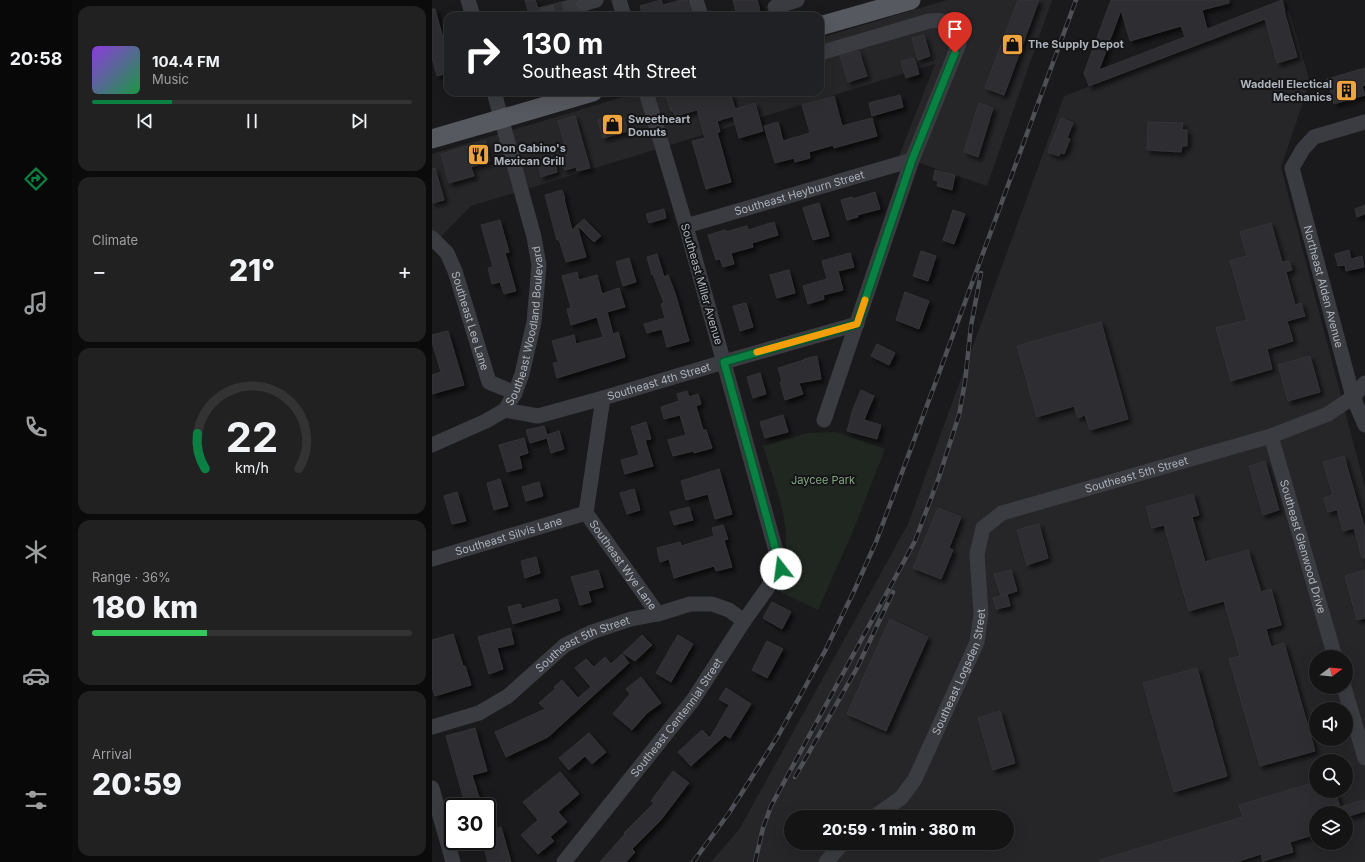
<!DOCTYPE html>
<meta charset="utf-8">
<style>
:root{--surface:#141415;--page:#212122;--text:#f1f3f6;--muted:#9d9ea0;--line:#333334;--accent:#0b8043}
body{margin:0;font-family:Inter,sans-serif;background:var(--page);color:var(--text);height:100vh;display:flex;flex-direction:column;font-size:15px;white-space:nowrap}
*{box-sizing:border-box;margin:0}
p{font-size:13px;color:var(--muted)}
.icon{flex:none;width:22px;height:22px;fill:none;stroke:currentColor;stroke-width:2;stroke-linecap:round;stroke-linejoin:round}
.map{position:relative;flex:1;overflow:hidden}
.drawer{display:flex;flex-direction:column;gap:6px;padding:6px;background:#0b0b0c;width:360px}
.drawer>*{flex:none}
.top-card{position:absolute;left:12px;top:12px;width:380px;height:84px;border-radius:12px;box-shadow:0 4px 16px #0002,0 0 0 1px var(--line);background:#202124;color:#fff;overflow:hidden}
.needle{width:26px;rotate:74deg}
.controls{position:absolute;left:877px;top:650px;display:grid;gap:8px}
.controls a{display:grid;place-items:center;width:44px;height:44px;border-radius:50%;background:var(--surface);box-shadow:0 4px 16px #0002,0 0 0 1px var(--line);font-size:20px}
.speed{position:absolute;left:12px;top:798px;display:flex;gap:8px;font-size:20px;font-weight:700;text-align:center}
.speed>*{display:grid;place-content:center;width:52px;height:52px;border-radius:50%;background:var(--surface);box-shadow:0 4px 16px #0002,0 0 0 1px var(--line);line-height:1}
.speed .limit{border:2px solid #111;border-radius:6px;background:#fff;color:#111}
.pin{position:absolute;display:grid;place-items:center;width:34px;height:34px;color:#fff;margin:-41px -17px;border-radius:50% 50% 50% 0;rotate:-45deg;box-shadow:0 0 4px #0007}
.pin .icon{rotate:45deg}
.me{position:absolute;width:44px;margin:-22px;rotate:345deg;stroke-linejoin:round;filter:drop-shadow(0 0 3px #0008)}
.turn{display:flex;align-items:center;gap:14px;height:84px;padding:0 12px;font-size:18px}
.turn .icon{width:52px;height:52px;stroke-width:2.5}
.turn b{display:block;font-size:28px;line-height:34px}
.big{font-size:30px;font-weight:800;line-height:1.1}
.drawer .tile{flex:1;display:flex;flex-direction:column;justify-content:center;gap:6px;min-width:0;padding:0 14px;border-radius:12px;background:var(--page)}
.drawer .dial{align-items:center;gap:0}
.dial svg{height:104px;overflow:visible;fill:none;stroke:var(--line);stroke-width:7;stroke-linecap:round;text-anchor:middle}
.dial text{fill:var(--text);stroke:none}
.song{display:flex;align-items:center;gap:12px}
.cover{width:48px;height:48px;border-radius:6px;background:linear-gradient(135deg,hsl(270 70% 55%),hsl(140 70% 35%))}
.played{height:4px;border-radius:2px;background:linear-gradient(90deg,var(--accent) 25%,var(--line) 25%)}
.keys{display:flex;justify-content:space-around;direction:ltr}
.heat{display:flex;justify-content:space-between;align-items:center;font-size:22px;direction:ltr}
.charge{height:6px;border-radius:3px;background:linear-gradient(90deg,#34c759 36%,var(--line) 0)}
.trip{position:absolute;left:352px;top:810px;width:230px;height:40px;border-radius:20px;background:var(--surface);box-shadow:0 4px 16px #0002,0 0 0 1px var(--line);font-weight:800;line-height:40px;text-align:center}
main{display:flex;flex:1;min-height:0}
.tabs{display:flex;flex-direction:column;width:72px;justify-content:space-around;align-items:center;background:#080808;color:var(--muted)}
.tabs .icon{width:28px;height:28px}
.tabs .active{color:var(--accent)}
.tabs b{font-size:18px;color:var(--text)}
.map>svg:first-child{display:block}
.built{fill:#262629;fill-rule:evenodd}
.green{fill:#1f2720}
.building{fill:#2d2d30;stroke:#343438;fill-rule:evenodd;filter:url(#shadow)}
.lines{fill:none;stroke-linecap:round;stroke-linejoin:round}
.minor-tunnel{stroke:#37383c;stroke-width:15;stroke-dasharray:15 8;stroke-linecap:butt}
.minor{stroke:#3b3c41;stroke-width:15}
.major{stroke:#575960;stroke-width:19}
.rail-casing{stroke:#4e5056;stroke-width:4.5}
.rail{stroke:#151517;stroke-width:3;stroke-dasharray:9;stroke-linecap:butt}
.route-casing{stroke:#07532c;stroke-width:10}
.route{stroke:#0b8043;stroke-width:7}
.slow{stroke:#f59e0b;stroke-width:7}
.labels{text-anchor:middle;stroke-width:4;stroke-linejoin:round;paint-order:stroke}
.poi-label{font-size:11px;font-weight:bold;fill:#acb2bb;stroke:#151517;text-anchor:start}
.street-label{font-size:11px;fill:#acb2bb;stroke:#151517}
.park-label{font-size:11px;fill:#85a584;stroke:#151517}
</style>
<main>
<nav class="tabs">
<b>20:58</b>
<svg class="icon active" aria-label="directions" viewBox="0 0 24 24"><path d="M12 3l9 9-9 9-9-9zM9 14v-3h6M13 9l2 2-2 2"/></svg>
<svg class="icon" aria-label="music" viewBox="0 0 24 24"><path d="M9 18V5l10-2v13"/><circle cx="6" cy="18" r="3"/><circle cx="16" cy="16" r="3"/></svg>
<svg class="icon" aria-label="phone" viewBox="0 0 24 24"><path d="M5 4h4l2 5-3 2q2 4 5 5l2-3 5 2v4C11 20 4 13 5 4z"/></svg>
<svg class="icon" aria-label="climate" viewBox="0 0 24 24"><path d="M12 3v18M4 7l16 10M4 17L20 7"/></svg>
<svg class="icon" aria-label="car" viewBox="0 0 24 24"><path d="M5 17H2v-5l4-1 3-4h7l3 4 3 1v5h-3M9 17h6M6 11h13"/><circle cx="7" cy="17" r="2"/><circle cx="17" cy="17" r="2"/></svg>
<svg class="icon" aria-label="filters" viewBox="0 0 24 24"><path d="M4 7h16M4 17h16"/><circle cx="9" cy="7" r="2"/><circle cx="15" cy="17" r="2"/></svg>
</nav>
<section class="drawer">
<div class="tile">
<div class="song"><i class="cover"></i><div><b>104.4 FM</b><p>Music</p></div></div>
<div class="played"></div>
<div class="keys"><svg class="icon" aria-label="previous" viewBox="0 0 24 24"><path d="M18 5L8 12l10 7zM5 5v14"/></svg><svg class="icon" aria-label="pause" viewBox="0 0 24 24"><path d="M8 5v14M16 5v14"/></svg><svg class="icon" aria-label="next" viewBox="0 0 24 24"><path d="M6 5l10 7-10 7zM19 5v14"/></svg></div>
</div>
<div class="tile"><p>Climate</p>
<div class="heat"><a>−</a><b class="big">21°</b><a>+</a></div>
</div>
<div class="tile dial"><svg viewBox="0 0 100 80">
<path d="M14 69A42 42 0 1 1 86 69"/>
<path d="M14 69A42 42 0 0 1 8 42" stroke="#0b8043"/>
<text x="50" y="56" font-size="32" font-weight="700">22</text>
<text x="50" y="72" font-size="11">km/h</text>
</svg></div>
<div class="tile"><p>Range · 36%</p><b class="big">180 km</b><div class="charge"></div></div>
<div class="tile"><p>Arrival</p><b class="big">20:59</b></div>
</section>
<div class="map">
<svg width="933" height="862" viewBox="0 0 933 862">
<defs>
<filter id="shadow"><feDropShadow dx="3.5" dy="3.5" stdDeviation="2" flood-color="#0009"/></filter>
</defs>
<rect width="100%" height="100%" fill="#1a1a1c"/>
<path class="built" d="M515 0H620L555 186 467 156 503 64 39 206 0 246V154L208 92H388V38Z
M857 10 878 82 849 167 933 487V862H279L308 828 476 524 632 96ZM884 657H914V687H884ZM884 709H914V739H884ZM884 761H914V791H884ZM884 813H914V843H884ZM359 817H575V843H359Z"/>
<path class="green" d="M404 432 453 449 421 531 386 610 340 588C344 579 350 570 352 560 361 528 341 478 331 446L376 433Z"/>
<path class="building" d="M93 0H103L106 8 138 0 139 3 142 2 145 10 149 13H153L154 16H88V13L96 11Z
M229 0 231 5 249 0H255L260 16H252L251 12 238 16H211L208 6Z
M301 0H325L328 10 305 16Z
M586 0H607L572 95 553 88Z
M679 0H797V3L770 10 775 29 850 0 853 11H852L865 57 845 63 833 19 657 86 652 73ZM689 10 698 41 749 26 753 37 667 70Z
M0 9H3L16 56V73L5 76 0 58Z
M492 35 498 56 486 60 480 38Z
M427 51 435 76 416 82 408 56Z
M482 58 487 74 474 78 469 61Z
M933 68V85L930 86 933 95 902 104 895 79Z
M243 92H298L303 109 323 103 331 131 307 138 301 116 285 121 288 132H285L299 182 274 189 260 141 273 138 265 110 243 116 241 110 239 111 234 95Z
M468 95 471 107 440 116 437 103Z
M402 96 410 126 440 118 445 136 402 148 401 145 377 152 378 158 363 162 362 158 343 163 332 126 346 122 351 141 378 133 370 105Z
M547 103 561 108 546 157 532 152Z
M183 115 184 120 192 118 196 131 171 138 166 120Z
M143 116 158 168 145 171 144 167 133 170 124 159 136 155 126 121Z
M629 118 641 123 635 138 638 139 632 154 629 153 627 156 616 152Z
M716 122 751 123 750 130H755V146H750L749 152 715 150Z
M53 141 58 161 39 167 42 176 17 183 9 154Z
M122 160 125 172 109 177 106 164Z
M3 168 12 200 0 203V169Z
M503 170 523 175 520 190 505 186 506 181 501 180Z
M130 190 133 199H132L140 230 145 225 154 257 134 262 127 240H125L113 195Z
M443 192 448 209 425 215 426 217 415 220 409 200 420 197 421 199Z
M387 203 397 236 381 240 371 208Z
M933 205V214L925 217 923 209Z
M232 209 234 218 217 223 214 214Z
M521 210 533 214 522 244 511 240Z
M152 219 169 236 162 242 145 225Z
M68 220 77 252 73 253 84 291 72 294 68 282 60 284 56 268 61 267 49 225Z
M342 222 346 235 320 243 321 247 299 253 302 264 291 267 288 259 284 260 276 235 293 230V232L315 226 316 230Z
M839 223 850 262 857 261 860 270 854 272 863 305 869 303 873 316 855 321 861 341 835 349 840 369 799 381 784 328 815 320 798 261 815 256 808 232Z
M917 250 919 259 930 256 932 267 914 271 913 265 906 266 903 254Z
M489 251 504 256 496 281 481 276Z
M418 253 422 267 406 271 411 290 391 295 392 299 376 304 371 286 395 279 390 261Z
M225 254 232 277 236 275 243 293 257 341 235 347 230 329 215 333 212 324 233 318 229 304 232 303 221 274 220 275 215 257Z
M197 258 204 282 191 286 184 262Z
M357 270 363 293 345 298 338 275Z
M145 272 147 280 165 275 170 294 187 288 193 307 175 312 181 334 186 332 193 357 125 378 121 363 126 362 120 341 142 335 144 344 171 337 165 317 139 325 135 309 139 308 130 276Z
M473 292 497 301 487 329 464 320Z
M314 303 321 327 308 331 301 306Z
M669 322 696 419 658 430 653 415 646 418 642 406 605 417 585 346Z
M16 331 32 385 0 394V375L9 372 0 342V335Z
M445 344 463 353 457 365 439 356Z
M385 356 389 379 367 383 371 394 353 400 348 382 350 381 346 368 372 360V359Z
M878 356 888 392 856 401 846 365Z
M328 373 334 394 321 398 315 377Z
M429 390 442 396 432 420 449 425 445 439 415 431 421 409Z
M255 391 257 397 266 394 269 404 264 406 271 430H274L280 448 262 453 261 451 241 456 236 440 254 435 248 415 232 419 229 407 247 401 245 394Z
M351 415 356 432 333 438 328 422Z
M214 422 219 439 213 440 221 466 193 474 189 460 207 455 199 427Z
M112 426 115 435 127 431 132 449 119 453 115 438 98 443 94 430Z
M92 438 96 453 87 456 90 468 75 472 67 445Z
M912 456 933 529V558H930L922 528 911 531 905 510 896 512 892 498 901 495 891 462Z
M833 461 847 510 831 515 817 466Z
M287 469 300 514 283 519 276 494 254 500 249 481Z
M68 479 76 506 62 510 55 483Z
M107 482 111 496 94 501 90 487Z
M202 489 208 510 195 514 188 493Z
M25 492 34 521 20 524 12 496Z
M761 494 767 515 760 517 773 562 816 550 829 592 839 589 849 625 834 629 839 647 852 643 883 751 828 766 797 659 808 656 792 601 757 611 732 525 720 528 714 507Z
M257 507 261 520 242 525 238 512Z
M506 508 529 517 517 548 521 550 509 579 481 568Z
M607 524 616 558 595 565 585 530Z
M291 525 296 539 292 540 300 567 284 571 282 566 242 578 237 559 228 562 225 548 248 542 249 546 282 536 280 528Z
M104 557 108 573 93 578 89 561Z
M166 570 171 587 156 591 159 602 148 605 139 577Z
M579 570 585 591 569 596 562 574Z
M933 570V618L925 620 913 576Z
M575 594 578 606 564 609 561 598Z
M125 599 128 610 81 624 76 607 88 604 90 609Z
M340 602 359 612 350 629 331 618Z
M458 619 496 637 454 731 415 714Z
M78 628 82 644 65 648 71 669 57 674 46 637Z
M21 634 31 666H33L39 685 3 696 0 687V640Z
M210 635 220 645 203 661 191 653Z
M246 635 261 644 239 682 224 673Z
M335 641 351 649 335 678 320 670Z
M190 654 197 663 116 737 74 757 63 732 113 709 107 703 124 688 122 687 130 680 146 698 159 687 143 668 154 659 162 667 173 657 179 664Z
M765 668 795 776 742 792 711 683Z
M209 677 229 703 215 713 200 730 181 714 198 694 194 689Z
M294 688 319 704 298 738 293 735 259 766 246 752 270 730 278 738 297 705 287 699Z
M568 711 583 763 561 770 546 718Z
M43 728 55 771 40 775 50 807H34L14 736Z
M157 733 174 752 160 764 153 756 137 770 127 758Z
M241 771 257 783 228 821 200 849 203 852 194 862H168L193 834 192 833 222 803 219 801Z
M128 772 147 794 126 812 135 822 118 837 122 841 106 854 89 835 106 820 91 802Z
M884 782V791H903L908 807 932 800 933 811 914 817V813H884V834L858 842 861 852 831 861 829 854 804 862H668V860L811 817 807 805Z
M69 827 79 862H56L50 841H55V831Z"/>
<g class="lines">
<path class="minor-tunnel" d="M109 16 151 4"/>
<g class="minor">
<path d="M36 0 41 16"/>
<path d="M187 0 192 16"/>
<path d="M264 0 269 16"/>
<path d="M151 4 164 0"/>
<path d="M343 7 365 0"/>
<path d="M388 53 497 21C501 21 506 20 510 21 519 24 525 35 527 44L480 160 392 420"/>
<path id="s1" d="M933 122 882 137 871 149 860 168 921 397 933 425"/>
<path id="s2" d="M254 226 480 160"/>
<path id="s3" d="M0 238 15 253 23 271 57 382 83 393"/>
<path id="s4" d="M171 398 154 513 226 614"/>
<path id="s5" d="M73 410 106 416 171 398 292 362 425 324"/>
<path id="s6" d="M839 436 903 657"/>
<path id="s7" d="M0 445 54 421 73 410 83 393 90 374 102 322 107 265 102 237 62 92"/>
<path id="s8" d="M0 559 154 513"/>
<path d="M912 687 933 758"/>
<path id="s9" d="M0 727 47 713 76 696 133 645 160 632 199 619 226 614 258 604H280L297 610 312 621"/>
<path d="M0 788 21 862"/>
<path id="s10" d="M442 817 469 798 483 779 545 642 549 614 545 554 551 528 570 513 839 436 896 414 921 397 933 383"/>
<path id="s11" d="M132 862 261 700 312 621 349 569 254 226 214 92"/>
<path d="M394 862 411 843"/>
</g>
<path class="major" d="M388 26 479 0
M0 139 161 92"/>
<defs>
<path id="rail" d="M363 777 425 668 461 592
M261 862 297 813 346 736 393 651 423 589 444 542 503 384 644 0
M323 862 331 828 339 806 483 541 507 477 527 415 533 382 539 326 549 273"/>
</defs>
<use href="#rail" class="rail-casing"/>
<use href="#rail" class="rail"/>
</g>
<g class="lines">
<defs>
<path id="route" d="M349 569 292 362 425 324 480 160 523 53"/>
</defs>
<use href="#route" class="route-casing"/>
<use href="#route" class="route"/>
<path class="slow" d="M325 352 425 324 433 300"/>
</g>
<defs>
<symbol id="shop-square" viewBox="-11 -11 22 22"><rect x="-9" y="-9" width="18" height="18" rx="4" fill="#efa53e" stroke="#151517"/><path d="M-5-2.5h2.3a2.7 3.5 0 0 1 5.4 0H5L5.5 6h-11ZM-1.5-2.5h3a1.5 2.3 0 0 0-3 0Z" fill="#111"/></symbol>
<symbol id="building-square" viewBox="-11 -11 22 22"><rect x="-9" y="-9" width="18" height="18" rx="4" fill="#efa53e" stroke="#151517"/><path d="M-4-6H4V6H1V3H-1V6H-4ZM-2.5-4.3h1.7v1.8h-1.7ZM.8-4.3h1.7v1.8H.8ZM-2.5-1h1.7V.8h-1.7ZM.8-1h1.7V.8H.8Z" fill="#111"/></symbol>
<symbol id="restaurant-square" viewBox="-11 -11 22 22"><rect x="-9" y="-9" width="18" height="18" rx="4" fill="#efa53e" stroke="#151517"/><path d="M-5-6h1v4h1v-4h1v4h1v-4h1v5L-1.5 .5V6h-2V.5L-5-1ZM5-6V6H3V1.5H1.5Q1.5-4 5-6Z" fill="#111"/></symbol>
</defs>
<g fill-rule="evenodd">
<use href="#shop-square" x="568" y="32" width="25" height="25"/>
<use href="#building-square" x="902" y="78" width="25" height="25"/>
<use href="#shop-square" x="168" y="112" width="25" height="25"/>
<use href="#restaurant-square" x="34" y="142" width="25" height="25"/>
</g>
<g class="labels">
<g class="poi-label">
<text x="596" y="48">The Supply Depot</text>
<text x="900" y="88" text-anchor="end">Waddell Electical<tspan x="900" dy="13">Mechanics</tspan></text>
<text x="196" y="123">Sweetheart<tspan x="196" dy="13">Donuts</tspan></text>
<text x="62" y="152">Don Gabino's<tspan x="62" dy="13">Mexican Grill</tspan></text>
</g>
<g class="street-label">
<text dy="4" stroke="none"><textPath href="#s2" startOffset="118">Southeast Heyburn Street</textPath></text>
<text transform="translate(270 284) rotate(74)" y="4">Southeast Miller Avenue</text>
<text dy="4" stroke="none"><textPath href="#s1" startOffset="214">Northeast Alden Avenue</textPath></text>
<text dy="4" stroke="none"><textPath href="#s3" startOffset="93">Southeast Lee Lane</textPath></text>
<text dy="4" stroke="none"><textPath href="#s7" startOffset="169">Southeast Woodland Boulevard</textPath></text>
<text dy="4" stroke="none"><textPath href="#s5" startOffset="159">Southeast 4th Street</textPath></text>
<text dy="4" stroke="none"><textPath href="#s10" startOffset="486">Southeast 5th Street</textPath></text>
<text dy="4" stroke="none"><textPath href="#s8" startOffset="80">Southeast Silvis Lane</textPath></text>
<text dy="4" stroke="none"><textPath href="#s6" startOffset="115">Southeast Glenwood Drive</textPath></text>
<text dy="4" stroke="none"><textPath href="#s4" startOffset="180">Southeast Wye Lane</textPath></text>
<text dy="4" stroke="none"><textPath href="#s9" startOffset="175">Southeast 5th Street</textPath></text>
<text dy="4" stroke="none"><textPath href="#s10" startOffset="173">Southeast Logsden Street</textPath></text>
<text dy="4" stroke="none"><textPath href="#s11" startOffset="183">Southeast Centennial Street</textPath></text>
</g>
<g class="park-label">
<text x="391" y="484">Jaycee Park</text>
</g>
</g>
</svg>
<div class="controls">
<a><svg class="needle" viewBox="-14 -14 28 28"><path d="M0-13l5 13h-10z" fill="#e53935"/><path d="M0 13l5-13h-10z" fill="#9d9ea0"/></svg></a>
<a><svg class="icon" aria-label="sound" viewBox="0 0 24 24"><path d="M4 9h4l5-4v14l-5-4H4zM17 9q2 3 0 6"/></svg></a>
<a><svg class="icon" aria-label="search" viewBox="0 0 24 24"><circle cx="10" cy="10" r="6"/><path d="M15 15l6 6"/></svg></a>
<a><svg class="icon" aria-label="layers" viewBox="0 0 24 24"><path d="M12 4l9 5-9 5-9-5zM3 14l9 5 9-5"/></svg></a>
</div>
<div class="speed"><div class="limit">30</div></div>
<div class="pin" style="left:523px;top:53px;background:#d93025"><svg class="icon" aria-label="arrive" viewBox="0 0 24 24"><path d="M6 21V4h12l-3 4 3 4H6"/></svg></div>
<svg class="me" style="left:349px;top:569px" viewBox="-20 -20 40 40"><circle r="19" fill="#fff"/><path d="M0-13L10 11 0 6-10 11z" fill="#0b8043"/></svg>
<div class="trip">20:59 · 1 min · 380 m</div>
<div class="top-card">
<div class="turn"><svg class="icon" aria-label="right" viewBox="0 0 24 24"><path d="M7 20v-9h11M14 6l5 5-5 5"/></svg><div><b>130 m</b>Southeast 4th Street</div></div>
</div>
</div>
</main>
